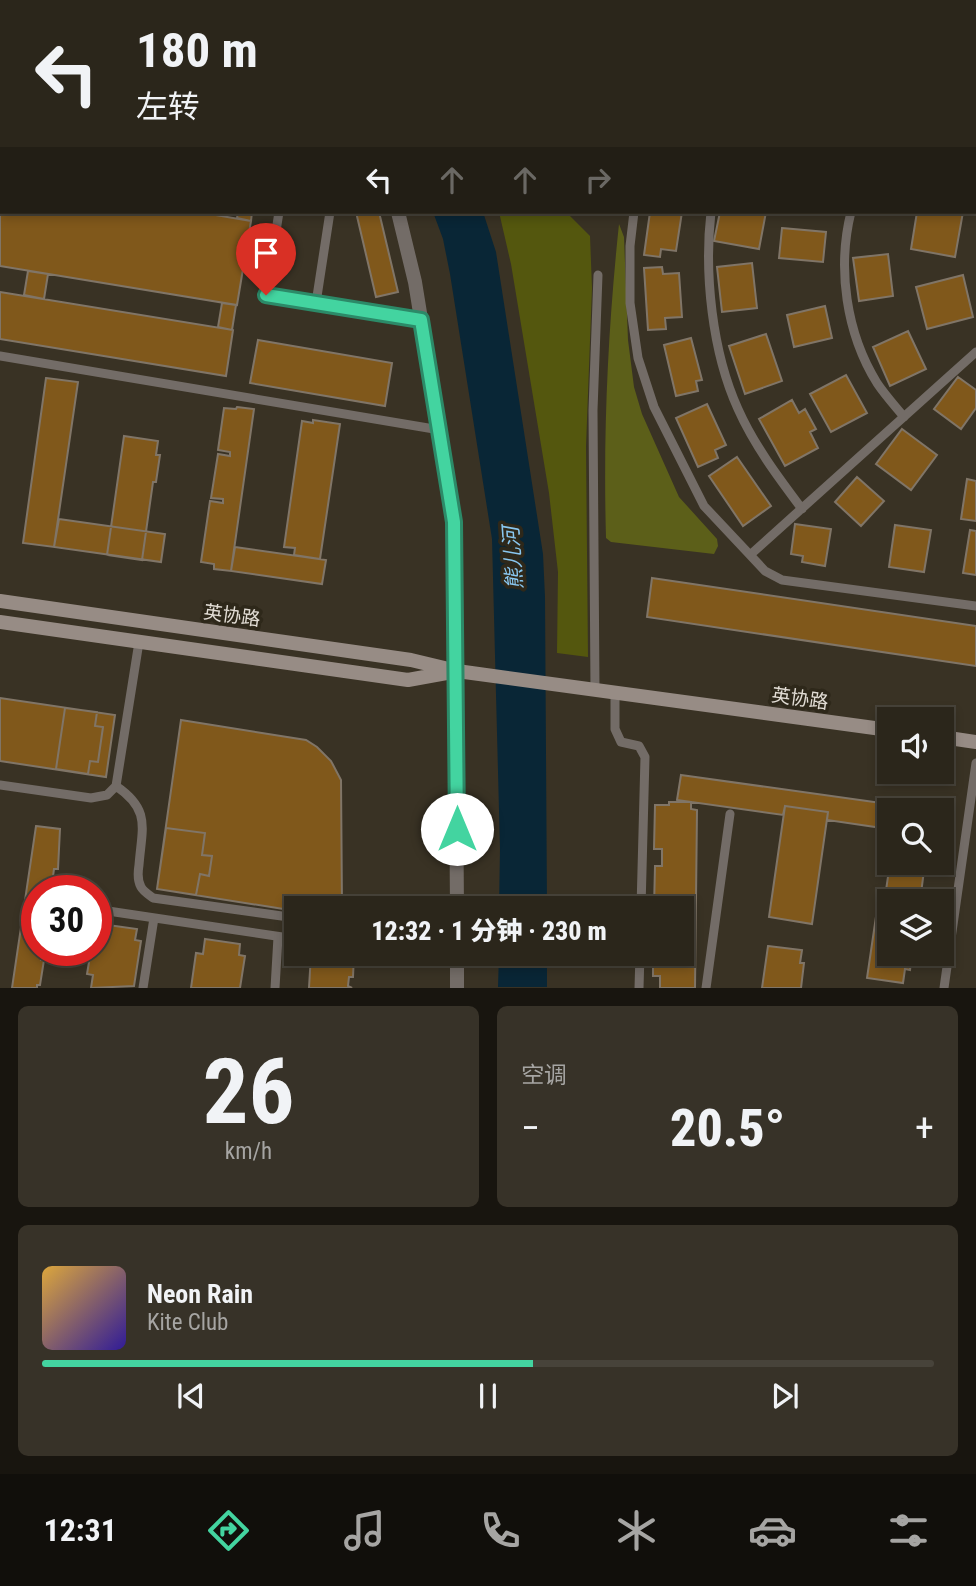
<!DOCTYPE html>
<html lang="zh">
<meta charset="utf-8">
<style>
:root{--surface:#2b261b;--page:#373228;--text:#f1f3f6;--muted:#a6a5a3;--line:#47433a;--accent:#43d4a0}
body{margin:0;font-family:"Roboto Condensed","Noto Sans SC",sans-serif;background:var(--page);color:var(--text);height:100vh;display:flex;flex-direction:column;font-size:26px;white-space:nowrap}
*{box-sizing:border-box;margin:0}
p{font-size:23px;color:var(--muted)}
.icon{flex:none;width:38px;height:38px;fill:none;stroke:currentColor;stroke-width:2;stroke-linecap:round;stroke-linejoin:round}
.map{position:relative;height:988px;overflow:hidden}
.side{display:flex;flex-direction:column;gap:18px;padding:18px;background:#18150f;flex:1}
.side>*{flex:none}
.top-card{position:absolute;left:0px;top:0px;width:976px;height:214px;box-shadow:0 4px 10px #0003,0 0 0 2px var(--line);background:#2b261b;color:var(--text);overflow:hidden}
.tools{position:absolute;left:877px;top:707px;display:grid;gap:14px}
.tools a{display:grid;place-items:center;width:77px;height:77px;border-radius:0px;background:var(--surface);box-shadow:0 4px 10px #0003,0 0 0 2px var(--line);font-size:35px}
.speed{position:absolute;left:21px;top:875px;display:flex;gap:14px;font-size:35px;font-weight:700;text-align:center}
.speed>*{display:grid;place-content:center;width:91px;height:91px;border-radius:50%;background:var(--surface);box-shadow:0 4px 10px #0003,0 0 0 2px var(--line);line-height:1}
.speed .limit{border:10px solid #d22;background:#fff;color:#111}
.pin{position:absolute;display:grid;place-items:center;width:60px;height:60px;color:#fff;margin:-72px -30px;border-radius:50% 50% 50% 0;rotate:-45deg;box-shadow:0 0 7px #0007}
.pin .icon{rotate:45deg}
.me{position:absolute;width:77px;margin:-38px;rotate:0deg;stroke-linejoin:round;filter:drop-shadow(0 0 5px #0008)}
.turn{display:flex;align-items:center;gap:24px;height:147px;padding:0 21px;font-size:32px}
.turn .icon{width:91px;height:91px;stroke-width:2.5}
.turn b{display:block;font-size:49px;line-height:60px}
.lanes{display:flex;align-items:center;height:66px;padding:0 21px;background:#0003;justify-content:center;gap:35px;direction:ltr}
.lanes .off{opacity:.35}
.big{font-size:52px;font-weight:800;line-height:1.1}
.side .widget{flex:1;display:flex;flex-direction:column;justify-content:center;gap:10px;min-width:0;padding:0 24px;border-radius:10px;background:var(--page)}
.side .dial{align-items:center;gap:0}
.dial b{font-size:91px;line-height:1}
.song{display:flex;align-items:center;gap:21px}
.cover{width:84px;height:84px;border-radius:10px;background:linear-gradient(135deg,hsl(40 70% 55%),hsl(250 70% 35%))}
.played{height:7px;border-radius:4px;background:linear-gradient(90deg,var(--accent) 55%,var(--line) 55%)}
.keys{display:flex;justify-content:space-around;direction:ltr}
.heat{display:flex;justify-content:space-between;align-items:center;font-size:38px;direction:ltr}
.side .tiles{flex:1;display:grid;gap:18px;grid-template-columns:1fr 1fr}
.widget:last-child{grid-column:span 2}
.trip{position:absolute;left:284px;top:896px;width:410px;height:70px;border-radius:0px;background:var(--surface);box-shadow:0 4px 10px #0003,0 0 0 2px var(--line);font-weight:800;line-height:70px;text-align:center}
.tabs{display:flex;height:112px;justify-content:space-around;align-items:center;background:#110f0b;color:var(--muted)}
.tabs .icon{width:49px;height:49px}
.tabs .selected{color:var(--accent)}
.tabs b{font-size:32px;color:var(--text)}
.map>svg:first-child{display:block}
.green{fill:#54570e}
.forest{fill:#5c5f19}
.water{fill:#092636}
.building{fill:#80581b;stroke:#807567;stroke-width:2}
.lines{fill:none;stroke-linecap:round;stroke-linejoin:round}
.lane{stroke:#736c67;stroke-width:9}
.street{stroke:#736c67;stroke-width:14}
.secondary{stroke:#978c85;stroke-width:14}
.route-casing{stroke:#2c8a68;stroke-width:18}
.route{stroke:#43d4a0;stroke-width:12}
.labels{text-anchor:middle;stroke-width:7;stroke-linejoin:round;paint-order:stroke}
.street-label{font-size:19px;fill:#e2ddd5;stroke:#2e281a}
.water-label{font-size:21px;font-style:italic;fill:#89c7f0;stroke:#2e281a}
</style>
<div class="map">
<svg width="976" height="988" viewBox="0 0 976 988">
<rect width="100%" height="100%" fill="#393224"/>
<path class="green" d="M499 212H566L590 236 592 288 586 446 588 657 557 653 558 572 549 493 511 264Z"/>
<path class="forest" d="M619 224 624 237 628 340 634 387 642 414 679 497 717 539 718 546 714 554 611 542 606 538C603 433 608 328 619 224Z"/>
<path class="water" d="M433 212H483L496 252 543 554 545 597 547 908H499L500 849 492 539 450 274 443 239Z
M499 954H547V987H498Z"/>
<path class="building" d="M0 0 27 2H2V38Z
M527 0H577L572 2Z
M823 0H888L821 2Z
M917 0H949L950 2H914Z
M0 62 2 63V155H0Z
M0 179 2 212H198L251 221 237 305 0 266Z
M238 212H252L251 221 237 218Z
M356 212H379L398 292 376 297Z
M650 212H682L676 251 661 249 660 257 644 255Z
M720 212H766L759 249 714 241Z
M917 212H963L955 257 911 249Z
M782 228 826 232 823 262 779 258Z
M888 254 893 296 859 301 853 258Z
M752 263 757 308 722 312 717 267Z
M662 267 663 274 679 273 682 317 665 318 666 329 648 330 644 268Z
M28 271 48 274 44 299 24 295Z
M963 275 973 317 927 329 916 287Z
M0 292 233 330 226 376 0 339Z
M222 303 236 305 232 330 218 327Z
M825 306 832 338 794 347 787 315Z
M908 331 926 369 890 386 873 347Z
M766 334 782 381 745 394 729 346Z
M691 338 702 380 696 381 698 391 676 396 664 345Z
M258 340 392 363 385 406 250 383Z
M846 375 867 413 831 432 810 394Z
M958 377 976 390V408L961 429 934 409Z
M46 378 78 382 54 547 23 543Z
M792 400 799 413 805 409 816 429 810 432 818 448 785 466 759 419Z
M707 404 726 445 715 450 718 458 698 467 676 418Z
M237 407 254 409 231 571 214 569V564L201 562 210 501 223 503V499L211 498 218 454 230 456V452L218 450 224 408 236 409Z
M313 420 340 424 320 559 294 555 295 548 284 547 302 421 313 423Z
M902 429 937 455 911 490 876 464Z
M124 436 158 441 156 455H160L156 482H153L142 560 107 555Z
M737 457 771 506 743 526 709 476Z
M857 477 884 501 861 526 835 502Z
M967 479 976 481V521L961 519Z
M59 519 165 534 161 562 54 547Z
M795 524 831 529 825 566 802 562 803 556 791 554Z
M895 525 931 530 924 572 889 567Z
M970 530 976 531V575L963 573Z
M235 547 326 560 322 584 231 571Z
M652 578 976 626V666L647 617Z
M0 698 115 715 106 777 0 761Z
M65 708 97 712 95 726 103 727 98 762 90 761 88 774 56 769Z
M181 720 306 740 317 747 331 761 341 780 342 908H296V911L157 889Z
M681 775 931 810H889V829L827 820 828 812 785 806 783 815 677 800Z
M669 802H691V809L697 810 695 988H660V976H653V954H681V908H654L655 866H662V849H654L655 805H669Z
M785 806 828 812 812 924 769 917Z
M36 826 60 829 58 869H54L51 891H37V950H42L41 960H44L40 985H37V988H12Z
M166 828 205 833 202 855 212 856 209 876 200 874 196 895 157 889Z
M890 863H925L920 901H889V954H912L910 970 905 969 903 983 867 978 878 903 884 904Z
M101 924 137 929 135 940 141 941 134 986 91 988 93 975 87 974 91 950H96V938L99 939Z
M205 939 240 944 239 955 245 956 240 988H191L196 953 203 954Z
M768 946 802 950 800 963H804L801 988H762Z
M311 954 354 955 353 977H349L348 986 352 988H309Z"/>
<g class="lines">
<path class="lane" d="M771 0 773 2
M716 2 718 0
M975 43 976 42
M975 168 976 169
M279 212 266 295 421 320
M634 212 630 246V303L638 358 654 407 704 506 765 571 782 580 976 606
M711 212C704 273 712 352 738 409 754 445 778 477 802 509
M851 212C837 268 846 333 877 383 885 395 895 406 904 417
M316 303 330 212
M0 356 440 430
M750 555 976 352
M595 690 593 410 598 275
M615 693V729L621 742 639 746 645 757 641 908
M0 785 91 798 107 795 116 786 139 642
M116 786C151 810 142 827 139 865 138 871 137 880 141 887 143 891 149 895 153 898L296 918
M108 911 296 939
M392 954 457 962
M143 988 154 918
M275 988 278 937
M639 988 640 954
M706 988 730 814
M944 988 976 763"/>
<path class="street" d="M325 0 326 2
M398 212 415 282 454 522 457 908
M457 988V954"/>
<path class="secondary" d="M0 601 411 660 457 671 889 730
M0 622 408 680 452 672
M942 737 976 742"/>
</g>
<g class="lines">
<defs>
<path id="route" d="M266 295 421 320 454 522 457 829"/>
</defs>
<use href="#route" class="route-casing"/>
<use href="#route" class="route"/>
</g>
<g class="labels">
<g class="street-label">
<text transform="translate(232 615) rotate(8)" y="7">英协路</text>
<text transform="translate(800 698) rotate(8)" y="7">英协路</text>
</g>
<g class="water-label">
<text transform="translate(513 558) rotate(-94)" y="7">熊儿河</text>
</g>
</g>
</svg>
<div class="tools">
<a><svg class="icon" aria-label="sound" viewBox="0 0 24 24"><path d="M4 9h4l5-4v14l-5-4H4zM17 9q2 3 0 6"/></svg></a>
<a><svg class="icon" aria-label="search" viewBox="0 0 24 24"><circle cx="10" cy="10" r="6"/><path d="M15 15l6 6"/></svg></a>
<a><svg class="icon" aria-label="layers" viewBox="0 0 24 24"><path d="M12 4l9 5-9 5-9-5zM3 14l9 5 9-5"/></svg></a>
</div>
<div class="speed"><div class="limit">30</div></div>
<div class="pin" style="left:266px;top:295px;background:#d93025"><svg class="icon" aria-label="arrive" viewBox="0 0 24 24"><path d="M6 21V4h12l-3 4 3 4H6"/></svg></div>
<svg class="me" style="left:457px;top:829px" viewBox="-20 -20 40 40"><circle r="19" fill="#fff"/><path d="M0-13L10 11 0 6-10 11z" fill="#43d4a0"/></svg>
<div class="trip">12:32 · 1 分钟 · 230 m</div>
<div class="top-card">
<div class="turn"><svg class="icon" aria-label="left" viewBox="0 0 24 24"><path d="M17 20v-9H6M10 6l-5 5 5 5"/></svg><div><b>180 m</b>左转</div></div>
<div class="lanes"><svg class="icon" aria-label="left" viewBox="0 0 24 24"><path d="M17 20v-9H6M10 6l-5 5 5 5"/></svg><svg class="icon off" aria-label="ahead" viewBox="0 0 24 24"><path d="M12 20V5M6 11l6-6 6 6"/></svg><svg class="icon off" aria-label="ahead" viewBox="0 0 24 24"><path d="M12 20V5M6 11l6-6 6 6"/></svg><svg class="icon off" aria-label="right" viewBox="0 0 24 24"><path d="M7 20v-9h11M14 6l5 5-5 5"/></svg></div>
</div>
</div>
<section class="side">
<div class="tiles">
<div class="widget dial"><b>26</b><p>km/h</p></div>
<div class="widget"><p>空调</p>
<div class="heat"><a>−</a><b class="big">20.5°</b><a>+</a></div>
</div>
<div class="widget">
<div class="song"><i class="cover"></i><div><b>Neon Rain</b><p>Kite Club</p></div></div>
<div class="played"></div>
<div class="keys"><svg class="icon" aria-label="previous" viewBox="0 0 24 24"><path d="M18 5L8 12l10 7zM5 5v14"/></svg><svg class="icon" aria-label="pause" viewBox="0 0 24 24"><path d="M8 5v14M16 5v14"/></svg><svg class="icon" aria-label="next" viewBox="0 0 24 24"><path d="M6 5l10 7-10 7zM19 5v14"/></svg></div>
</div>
</div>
</section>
<nav class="tabs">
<b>12:31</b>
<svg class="icon selected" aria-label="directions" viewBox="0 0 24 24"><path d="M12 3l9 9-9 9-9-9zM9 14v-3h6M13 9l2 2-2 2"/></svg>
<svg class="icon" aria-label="music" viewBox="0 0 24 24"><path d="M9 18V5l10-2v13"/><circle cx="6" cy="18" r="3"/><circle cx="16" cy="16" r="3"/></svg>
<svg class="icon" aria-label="phone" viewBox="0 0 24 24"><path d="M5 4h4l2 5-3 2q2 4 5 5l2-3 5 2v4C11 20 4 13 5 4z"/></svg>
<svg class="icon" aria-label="climate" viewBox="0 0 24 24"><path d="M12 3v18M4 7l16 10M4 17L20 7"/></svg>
<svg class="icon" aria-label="car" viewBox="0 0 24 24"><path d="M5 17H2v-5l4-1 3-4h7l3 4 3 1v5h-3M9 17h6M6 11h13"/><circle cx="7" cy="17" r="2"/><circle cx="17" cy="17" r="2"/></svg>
<svg class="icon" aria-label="filters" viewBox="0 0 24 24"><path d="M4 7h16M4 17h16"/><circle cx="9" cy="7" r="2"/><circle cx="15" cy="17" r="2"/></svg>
</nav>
